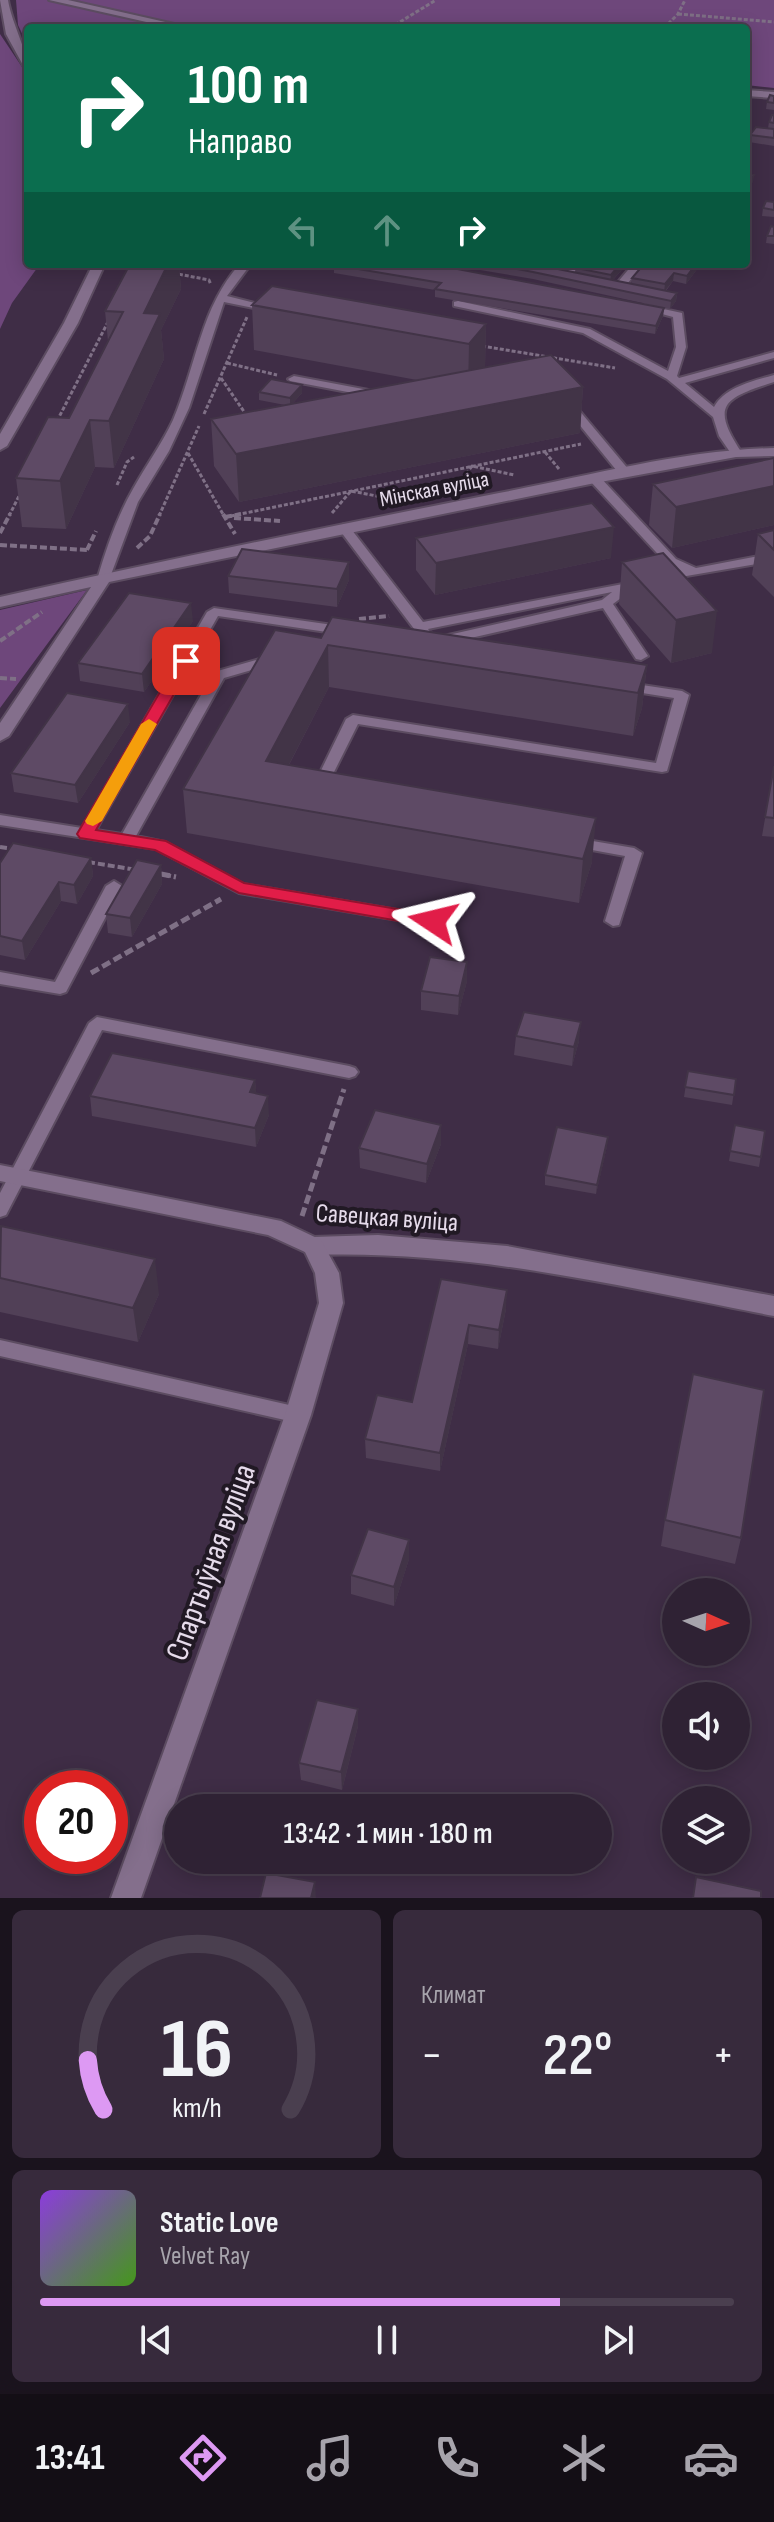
<!DOCTYPE html>
<html lang="ru">
<meta charset="utf-8">
<style>
:root{--surface:#2f2234;--page:#372a3c;--text:#f1f3f6;--muted:#a7a4ac;--line:#4a3f4f;--accent:#dd99f3}
body{margin:0;font-family:"Sofia Sans Condensed",sans-serif;background:var(--page);color:var(--text);height:100vh;display:flex;flex-direction:column;font-size:30px;white-space:nowrap}
*{box-sizing:border-box;margin:0}
p{font-size:26px;color:var(--muted)}
.icon{flex:none;width:44px;height:44px;fill:none;stroke:currentColor;stroke-width:2;stroke-linecap:round;stroke-linejoin:round}
.map{position:relative;height:1898px;overflow:hidden}
.drawer{display:flex;flex-direction:column;gap:12px;padding:12px;background:#1a131d;flex:1}
.drawer>*{flex:none}
.banner{position:absolute;left:24px;top:24px;width:726px;height:244px;border-radius:8px;box-shadow:0 4px 20px #0003,0 0 0 2px var(--line);background:#0b6e4f;color:#fff;overflow:hidden}
.needle{width:52px;rotate:93deg}
.fabs{position:absolute;left:662px;top:1578px;display:grid;gap:16px}
.fabs a{display:grid;place-items:center;width:88px;height:88px;border-radius:50%;background:var(--surface);box-shadow:0 4px 20px #0003,0 0 0 2px var(--line);font-size:40px}
.speed{position:absolute;left:24px;top:1770px;display:flex;gap:16px;font-size:40px;font-weight:700;text-align:center}
.speed>*{display:grid;place-content:center;width:104px;height:104px;border-radius:50%;background:var(--surface);box-shadow:0 4px 20px #0003,0 0 0 2px var(--line);line-height:1}
.speed .limit{border:12px solid #d22;background:#fff;color:#111}
.pin{position:absolute;display:grid;place-items:center;width:68px;height:68px;color:#fff;margin:-34px;border-radius:16px;box-shadow:0 4px 12px #0006}
.me{position:absolute;width:88px;margin:-44px;rotate:280deg;stroke-linejoin:round;filter:drop-shadow(0 0 6px #0008)}
.turn{display:flex;align-items:center;gap:28px;height:168px;padding:0 32px;font-size:36px}
.turn .icon{width:104px;height:104px;stroke-width:2.5}
.turn b{display:block;font-size:56px;line-height:68px}
.lanes{display:flex;align-items:center;height:76px;padding:0 32px;background:#0003;justify-content:center;gap:40px;direction:ltr}
.lanes .off{opacity:.35}
.big{font-size:60px;font-weight:600;line-height:1.1}
.drawer .tile{flex:1;display:flex;flex-direction:column;justify-content:center;gap:12px;min-width:0;padding:0 28px;border-radius:12px;background:var(--page)}
.drawer .dial{align-items:center;gap:0}
.dial svg{height:208px;overflow:visible;fill:none;stroke:var(--line);stroke-width:7;stroke-linecap:round;text-anchor:middle}
.dial text{fill:var(--text);stroke:none}
.song{display:flex;align-items:center;gap:24px}
.cover{width:96px;height:96px;border-radius:12px;background:linear-gradient(135deg,hsl(270 70% 55%),hsl(100 70% 35%))}
.played{height:8px;border-radius:4px;background:linear-gradient(90deg,var(--accent) 75%,var(--line) 75%)}
.keys{display:flex;justify-content:space-around;direction:ltr}
.heat{display:flex;justify-content:space-between;align-items:center;font-size:44px;direction:ltr}
.drawer .tiles{flex:1;display:grid;gap:12px;grid-template-columns:1fr 1fr}
.tile:last-child{grid-column:span 2}
.trip{position:absolute;left:164px;top:1794px;width:448px;height:80px;border-radius:40px;background:var(--surface);box-shadow:0 4px 20px #0003,0 0 0 2px var(--line);font-weight:600;line-height:80px;text-align:center}
.tab-bar{display:flex;height:128px;justify-content:space-around;align-items:center;background:#130e15;color:var(--muted)}
.tab-bar .icon{width:56px;height:56px}
.tab-bar .on{color:var(--accent)}
.tab-bar b{font-size:36px;color:var(--text)}
.map>svg:first-child{display:block}
.green{fill:#6e477b}
.lines{fill:none;stroke-linecap:round;stroke-linejoin:round}
.service-casing{stroke:#5c4c61;stroke-width:4}
.minor-casing{stroke:#5c4c61;stroke-width:4}
.tertiary-casing{stroke:#5c4c61;stroke-width:4}
.secondary-casing{stroke:#5c4c61;stroke-width:4}
.path-far2{stroke:#7f7086;stroke-width:3;stroke-dasharray:4 2;stroke-linecap:butt}
.path-far1{stroke:#7f7086;stroke-width:4;stroke-dasharray:7 3;stroke-linecap:butt}
.path{stroke:#7f7086;stroke-width:5;stroke-dasharray:9 4;stroke-linecap:butt}
.service{fill:#846f8c;fill-rule:evenodd}
.minor{fill:#846f8c;fill-rule:evenodd}
.tertiary{fill:#846f8c;fill-rule:evenodd}
.secondary{fill:#846f8c;fill-rule:evenodd}
.wall{fill:#514057}
.shaded-wall{fill:#423447}
.building{fill:#5e4a65;stroke:#423447;stroke-width:2}
.route{fill:#e11d48;stroke:#92132f;stroke-width:2}
.slow{fill:#f59e0b}
.labels{text-anchor:middle;stroke-width:8;stroke-linejoin:round;paint-order:stroke}
.far-street-label{font-size:22px;fill:#e6dbeb;stroke:#211924}
.street-label{font-size:26px;fill:#e6dbeb;stroke:#211924}
.near-street-label{font-size:32px;fill:#e6dbeb;stroke:#211924}
</style>
<div class="map">
<svg width="774" height="1898" viewBox="0 0 774 1898">
<rect width="100%" height="100%" fill="#3f2d46"/>
<path class="green" d="M16 0H774V88L746 85V28H28V46L18 25Z
M0 34 28 76V264H40L12 303 0 329Z
M87 590 0 708V610Z"/>
<g class="lines">
<defs>
<path id="service" d="M240 264H251L227 296 279 309 274 312 224 302 189 408 169 451 138 502 109 580 108 583H98L97 580C106 549 117 517 133 489 146 465 162 444 173 420 196 367 201 306 240 264Z
M571 264H581L570 277 551 276 546 273 551 270 564 272Z
M633 264H643L624 288 603 286V282L617 283Z
M458 301 590 329 668 371 676 347 673 317 640 308 645 305 682 313 686 347 677 376 679 378 774 352V358L685 383 714 407C725 387 753 381 774 375V382C725 398 709 404 742 453L732 455 719 436 713 417 667 379 583 333 454 306V302Z
M294 376 379 392 385 395 379 398 290 381 288 379Z
M565 403H573L629 470V476H621L565 407Z
M595 475 599 476 676 559 696 568 774 553V561L657 581V575L681 571 668 565 591 482V476Z
M344 524 348 525 423 622 644 580V586L634 588 613 604 648 656 641 660 636 659 603 608 440 645V650H430L338 528ZM612 592 602 600 435 638 428 629Z
M214 608 347 627 354 631 347 635 218 616 96 830 122 834 214 672 274 655 279 656V662L224 678 136 836 165 842 243 884 433 916 439 917 441 921 439 925 433 926 239 893 156 849 0 825V815L82 828 207 612Z
M622 682 682 691 689 695 667 771 662 772 358 724 324 792H314L312 789 346 719 353 715 656 763 674 698 617 689 615 686 617 683Z
M575 838 634 848 642 853 619 925 613 926 605 921 625 856 570 846 567 843 570 840Z
M114 881 122 886 66 992 60 994 0 984V972L55 982 106 886Z
M97 1017 349 1066 355 1068 358 1072 355 1076 349 1078 102 1030 6 1215 0 1217V1193L89 1023Z
M0 1340 298 1407 305 1409 308 1415 305 1421 298 1423 0 1356Z"/>
<path id="minor" d="M774 448V456L736 457 595 483 109 582 9 736 0 741V723L91 587 0 607V597C166 560 332 526 499 493 589 476 682 450 774 448Z
M378 1235 507 1246 774 1296V1316C619 1286 472 1250 313 1255L305 1252 301 1246 305 1240 313 1237Z"/>
<path id="tertiary" d="M49 0H68L192 28H173Z
M746 90 774 92V98L746 96Z"/>
<path id="secondary" d="M0 0H8C11 21 28 53 28 68L24 67 6 34Z
M93 264H105L78 323 7 446 0 450V434L64 323Z
M0 1165 281 1221 321 1240 339 1273 343 1303 311 1415 141 1898H111L285 1415 319 1303 315 1273 305 1252 268 1235 0 1181Z"/>
</defs>
<use href="#service" class="service-casing"/>
<use href="#minor" class="minor-casing"/>
<use href="#tertiary" class="tertiary-casing"/>
<use href="#secondary" class="secondary-casing"/>
<path class="path-far2" d="M678 14 774 22
M390 28 436 0
M664 28 678 14 685 0
M173 273 209 280 211 285
M482 346 615 368
M227 363 277 375
M221 378 247 416
M204 414 247 317
M57 421 109 320
M545 452 559 469
M188 453 224 516
M117 485 127 462 134 457
M455 488 472 466 514 475
M332 513 351 491 392 499
M9 516 20 494
M159 516 199 426
M231 516 581 444"/>
<path class="path-far1" d="M223 514 235 534
M225 517 241 514
M234 518 280 521
M0 533 10 514
M0 545 87 550
M137 548 150 536 160 514
M87 550 96 531
M359 619 389 616
M0 641 42 612
M0 678 16 679
M0 847 15 849
M88 862 137 870
M155 873 171 876"/>
<path class="path" d="M161 874 176 877
M91 973 221 899
M302 1216 344 1089"/>
<use href="#service" class="service"/>
<use href="#minor" class="minor"/>
<use href="#tertiary" class="tertiary"/>
<use href="#secondary" class="secondary"/>
</g>
<path class="wall" d="M774 96V110L766 109 767 102Z
M774 115V146L749 142 750 135 768 128 769 122Z
M774 202V217L762 216 763 208Z
M774 227V244L766 243 767 236Z
M130 264H179L181 289 161 330 164 359 114 468 95 467 66 529 22 527 16 478 69 418 108 341 105 311Z
M444 264H569L564 270 575 272 576 268 580 264H627L613 280 631 284 632 278 701 264 686 284 673 281 666 291 677 293 676 301 670 309 533 279Z
M334 265 664 308 663 316 655 334 435 297V290L334 273Z
M252 305 486 324 485 367 583 387 580 433 239 502 214 466 211 419 285 405 259 400V392L302 385V393L292 404 417 380 254 350Z
M774 458V525L672 548 649 525 653 484Z
M774 530V597L752 575 758 534Z
M416 538 611 558 435 595 416 570Z
M349 562V580L337 607 229 593 228 576Z
M622 562 712 653 671 663 619 604Z
M193 621 144 692 80 681 78 663Z
M321 638 647 665 642 708 633 736 329 687 289 765 592 862 579 903 187 833 183 789Z
M130 722 78 803 14 792 11 773Z
M774 766V837L762 836Z
M91 858 93 876 77 904 61 901 25 960 0 955V863Z
M161 865 162 884 132 937 108 933 106 914Z
M467 962V981L458 1015 421 1010V991Z
M516 1036 579 1041 572 1066 514 1055Z
M688 1071 736 1079 732 1105 684 1097Z
M255 1080 256 1093 269 1115 256 1147 92 1116 90 1096Z
M441 1125V1144L426 1183 360 1168 359 1148Z
M735 1125 765 1131 759 1167 729 1161Z
M607 1146 596 1194 545 1185V1175Z
M0 1228 159 1294 138 1342 0 1312Z
M441 1279 506 1309 498 1349 468 1344 440 1471 366 1458 365 1439 412 1402Z
M665 1520 741 1538 735 1564 661 1546Z
M409 1559 394 1606 351 1594V1575Z
M358 1709V1726L342 1790 301 1780 299 1763Z"/>
<path class="shaded-wall" d="M754 175 753 182 747 191 748 183Z
M168 264H179L181 289 161 330 164 359 114 468 109 421 144 313Z
M620 264H627L610 283 611 275Z
M696 264H701L686 284 687 276Z
M674 273 673 281 664 292 665 284Z
M677 293 676 301 670 309 671 301Z
M664 308 663 316 655 334 656 326Z
M486 324 485 369 468 390 469 344Z
M302 385V393L290 406V398Z
M583 387 580 433 239 502 236 454Z
M90 420 95 467 66 529 60 481Z
M774 486V525L672 548 676 507Z
M614 527 611 558 435 595 436 563Z
M349 562V580L337 607V589Z
M191 603 193 621 144 692 142 674Z
M717 611 712 653 671 663 676 620Z
M328 645 329 687 268 805 266 761Z
M647 665 642 708 633 736 638 693Z
M128 704 130 722 78 803 75 785Z
M596 818 592 862 579 903 583 859Z
M91 858 93 876 77 904 74 885Z
M161 865 162 884 132 937 130 918Z
M59 882 61 901 25 960 22 941Z
M467 962V981L458 1015 459 996Z
M581 1022 579 1041 572 1066 574 1047Z
M255 1080 257 1099 250 1092Z
M268 1096 269 1115 256 1147 255 1128Z
M441 1125V1144L426 1183 427 1164Z
M608 1137 607 1146 596 1194 597 1185Z
M155 1259 159 1294 138 1342 133 1308Z
M507 1290 506 1309 498 1349 499 1330Z
M469 1325 468 1344 440 1471V1453Z
M409 1540V1559L394 1606V1587Z
M358 1709V1726L342 1790 341 1772Z
M315 1882 316 1898H311Z"/>
<path class="building" d="M770 95 774 96V103L767 102Z
M772 115H774V123L769 122Z
M756 127 774 129V138L750 135Z
M746 174 754 175 748 183H746Z
M766 201 774 202V210L763 208Z
M771 226 774 227V236H767Z
M130 264H168L144 313 160 314 109 421 90 420 60 481 16 478 48 417 69 418 123 312 105 311Z
M334 264H431L664 308 656 326 435 289 441 283 334 265Z
M490 264H533L677 293 671 301 533 272Z
M580 264H620L611 275 576 268Z
M644 264H696L687 276 674 273 665 284 632 278Z
M272 286 486 324 469 344 252 305Z
M551 355 583 387 236 454 211 419Z
M271 379 302 385 290 398 259 392Z
M774 458V486L676 507 653 484Z
M592 503 614 527 436 563 416 538Z
M774 530V550L758 534Z
M242 549 349 562 337 589 228 576Z
M663 553 717 611 676 620 622 562Z
M129 593 191 603 142 674 78 663Z
M332 617 647 665 638 693 328 645 266 761 596 818 583 859 183 789 275 630 321 638Z
M67 693 128 704 75 785 11 773Z
M774 766V818L765 817Z
M13 843 91 858 74 885 59 882 22 941 0 936V863Z
M137 860 161 865 130 918 106 914Z
M430 957 467 962 459 996 421 991Z
M524 1012 581 1022 574 1047 516 1036Z
M112 1053 255 1080 250 1092 268 1096 255 1128 90 1096Z
M688 1071 736 1079 734 1095 685 1087Z
M375 1110 441 1125 427 1164 359 1148Z
M735 1125 765 1131 761 1157 730 1151Z
M557 1127 608 1137 597 1185 545 1175Z
M1 1226 155 1259 133 1308 0 1278Z
M441 1279 507 1290 499 1330 469 1325 440 1453 365 1439 377 1395 412 1402Z
M693 1374 764 1390 741 1538 665 1520Z
M368 1529 409 1540 394 1587 351 1575Z
M317 1700 358 1709 341 1772 299 1763Z
M266 1873 315 1882 311 1898H260Z
M696 1877 761 1891V1898H693Z"/>
<path class="route" d="M186 657 193 661 96 830 166 841 244 883 433 915 439 917 442 921 439 925 433 927 239 893 155 850 80 838 77 834 178 661Z"/>
<path class="slow" d="M149 719 157 724 102 821 93 826 87 824 85 821 141 724Z"/>
<g class="labels">
<g class="far-street-label">
<text transform="translate(434 488) rotate(-11)" y="8">Мінская вуліца</text>
</g>
<g class="street-label">
<text transform="translate(387 1217) rotate(4)" y="9">Савецкая вуліца</text>
</g>
<g class="near-street-label">
<text transform="translate(210 1562) rotate(-70)" y="11">Спартыўная вуліца</text>
</g>
</g>
</svg>
<div class="fabs">
<a><svg class="needle" viewBox="-14 -14 28 28"><path d="M0-13l5 13h-10z" fill="#e53935"/><path d="M0 13l5-13h-10z" fill="#a7a4ac"/></svg></a>
<a><svg class="icon" aria-label="sound" viewBox="0 0 24 24"><path d="M4 9h4l5-4v14l-5-4H4zM17 9q2 3 0 6"/></svg></a>
<a><svg class="icon" aria-label="layers" viewBox="0 0 24 24"><path d="M12 4l9 5-9 5-9-5zM3 14l9 5 9-5"/></svg></a>
</div>
<div class="speed"><div class="limit">20</div></div>
<div class="pin" style="left:186px;top:661px;background:#d93025"><svg class="icon" aria-label="arrive" viewBox="0 0 24 24"><path d="M6 21V4h12l-3 4 3 4H6"/></svg></div>
<svg class="me" style="left:433px;top:921px" viewBox="-20 -20 40 40"><path d="M0-17L14 15 0 8-14 15z" fill="#e11d48" stroke="#fff" stroke-width="4"/></svg>
<div class="trip">13:42 · 1 мин · 180 m</div>
<div class="banner">
<div class="turn"><svg class="icon" aria-label="right" viewBox="0 0 24 24"><path d="M7 20v-9h11M14 6l5 5-5 5"/></svg><div><b>100 m</b>Направо</div></div>
<div class="lanes"><svg class="icon off" aria-label="left" viewBox="0 0 24 24"><path d="M17 20v-9H6M10 6l-5 5 5 5"/></svg><svg class="icon off" aria-label="ahead" viewBox="0 0 24 24"><path d="M12 20V5M6 11l6-6 6 6"/></svg><svg class="icon" aria-label="right" viewBox="0 0 24 24"><path d="M7 20v-9h11M14 6l5 5-5 5"/></svg></div>
</div>
</div>
<section class="drawer">
<div class="tiles">
<div class="tile dial"><svg viewBox="0 0 100 80">
<path d="M14 69A42 42 0 1 1 86 69"/>
<path d="M14 69A42 42 0 0 1 8 50" stroke="#dd99f3"/>
<text x="50" y="56" font-size="32" font-weight="700">16</text>
<text x="50" y="72" font-size="11">km/h</text>
</svg></div>
<div class="tile"><p>Климат</p>
<div class="heat"><a>−</a><b class="big">22°</b><a>+</a></div>
</div>
<div class="tile">
<div class="song"><i class="cover"></i><div><b>Static Love</b><p>Velvet Ray</p></div></div>
<div class="played"></div>
<div class="keys"><svg class="icon" aria-label="previous" viewBox="0 0 24 24"><path d="M18 5L8 12l10 7zM5 5v14"/></svg><svg class="icon" aria-label="pause" viewBox="0 0 24 24"><path d="M8 5v14M16 5v14"/></svg><svg class="icon" aria-label="next" viewBox="0 0 24 24"><path d="M6 5l10 7-10 7zM19 5v14"/></svg></div>
</div>
</div>
</section>
<nav class="tab-bar">
<b>13:41</b>
<svg class="icon on" aria-label="directions" viewBox="0 0 24 24"><path d="M12 3l9 9-9 9-9-9zM9 14v-3h6M13 9l2 2-2 2"/></svg>
<svg class="icon" aria-label="music" viewBox="0 0 24 24"><path d="M9 18V5l10-2v13"/><circle cx="6" cy="18" r="3"/><circle cx="16" cy="16" r="3"/></svg>
<svg class="icon" aria-label="phone" viewBox="0 0 24 24"><path d="M5 4h4l2 5-3 2q2 4 5 5l2-3 5 2v4C11 20 4 13 5 4z"/></svg>
<svg class="icon" aria-label="climate" viewBox="0 0 24 24"><path d="M12 3v18M4 7l16 10M4 17L20 7"/></svg>
<svg class="icon" aria-label="car" viewBox="0 0 24 24"><path d="M5 17H2v-5l4-1 3-4h7l3 4 3 1v5h-3M9 17h6M6 11h13"/><circle cx="7" cy="17" r="2"/><circle cx="17" cy="17" r="2"/></svg>
</nav>
